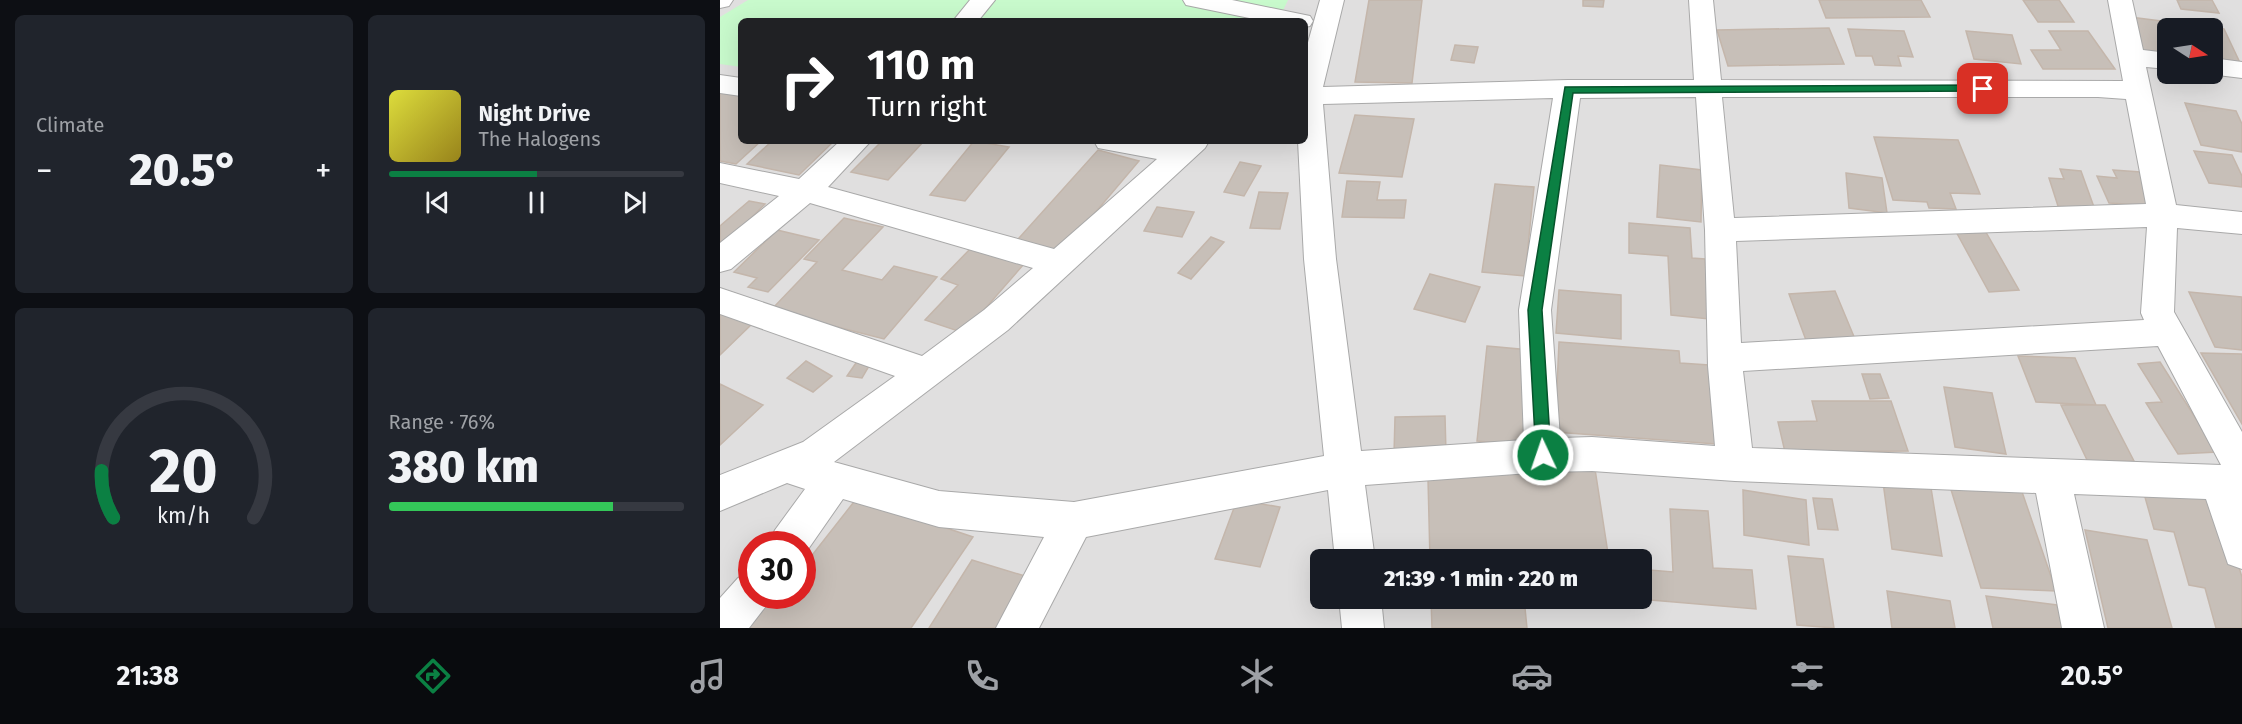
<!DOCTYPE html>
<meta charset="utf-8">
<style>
:root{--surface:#171b24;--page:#20242c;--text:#f1f3f6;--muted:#9ea1a6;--line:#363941;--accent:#0b8043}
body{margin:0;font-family:"Fira Sans",sans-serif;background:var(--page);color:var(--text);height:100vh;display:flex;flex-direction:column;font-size:22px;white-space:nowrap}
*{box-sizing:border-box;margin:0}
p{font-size:20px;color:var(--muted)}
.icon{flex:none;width:33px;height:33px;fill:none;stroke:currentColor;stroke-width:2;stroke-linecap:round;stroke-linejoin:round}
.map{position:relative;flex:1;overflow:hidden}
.drawer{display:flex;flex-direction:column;gap:15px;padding:15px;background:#0d0f14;width:720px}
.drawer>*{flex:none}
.top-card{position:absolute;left:18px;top:18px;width:570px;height:126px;border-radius:9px;box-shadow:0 6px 24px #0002;background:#202124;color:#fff;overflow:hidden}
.needle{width:39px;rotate:102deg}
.controls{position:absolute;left:1437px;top:18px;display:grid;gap:12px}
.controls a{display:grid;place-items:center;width:66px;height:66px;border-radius:9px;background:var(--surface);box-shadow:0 6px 24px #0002;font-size:30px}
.speed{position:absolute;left:18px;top:531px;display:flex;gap:12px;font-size:30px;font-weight:700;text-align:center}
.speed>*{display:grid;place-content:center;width:78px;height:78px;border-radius:50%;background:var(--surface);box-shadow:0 6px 24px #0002;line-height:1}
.speed .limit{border:9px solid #d22;background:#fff;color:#111}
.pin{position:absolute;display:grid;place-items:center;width:51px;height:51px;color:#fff;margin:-26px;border-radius:12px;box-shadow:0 3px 9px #0006}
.me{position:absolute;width:66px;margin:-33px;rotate:357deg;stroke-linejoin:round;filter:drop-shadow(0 0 4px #0008)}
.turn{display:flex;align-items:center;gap:21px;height:126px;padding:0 30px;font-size:27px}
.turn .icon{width:78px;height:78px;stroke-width:2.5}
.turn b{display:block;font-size:42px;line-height:51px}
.big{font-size:45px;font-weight:800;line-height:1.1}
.drawer .widget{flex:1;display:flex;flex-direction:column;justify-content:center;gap:9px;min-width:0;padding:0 21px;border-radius:9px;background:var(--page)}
.drawer .dial{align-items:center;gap:0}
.dial svg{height:156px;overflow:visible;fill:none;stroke:var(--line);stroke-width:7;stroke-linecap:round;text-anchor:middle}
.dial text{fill:var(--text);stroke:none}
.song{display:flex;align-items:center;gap:18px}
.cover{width:72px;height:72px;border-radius:9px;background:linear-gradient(135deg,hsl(60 70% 55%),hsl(50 70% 35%))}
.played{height:6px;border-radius:3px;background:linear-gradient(90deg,var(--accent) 50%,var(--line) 50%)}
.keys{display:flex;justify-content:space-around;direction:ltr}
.heat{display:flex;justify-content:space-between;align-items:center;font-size:33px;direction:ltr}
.charge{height:9px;border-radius:4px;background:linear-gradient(90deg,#34c759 76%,var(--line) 0)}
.drawer .tiles{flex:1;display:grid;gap:15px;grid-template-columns:repeat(2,1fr)}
.trip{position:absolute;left:590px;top:549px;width:342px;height:60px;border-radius:9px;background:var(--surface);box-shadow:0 6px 24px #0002;font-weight:800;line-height:60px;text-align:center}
.menu{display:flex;height:96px;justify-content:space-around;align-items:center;background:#090b0e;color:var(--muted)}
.menu .icon{width:42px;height:42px}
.menu .active{color:var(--accent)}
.menu b{font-size:27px;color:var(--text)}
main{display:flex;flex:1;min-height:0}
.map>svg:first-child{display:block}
.residential{fill:#e0dfdf;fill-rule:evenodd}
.park{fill:#c8facc}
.building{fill:#c7bfb8;stroke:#c4b6ab;stroke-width:1.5}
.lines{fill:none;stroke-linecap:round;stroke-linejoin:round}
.minor-casing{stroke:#a9a9a9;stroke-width:2}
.minor{fill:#fff;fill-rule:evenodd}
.route{fill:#0b8043;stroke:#07532c;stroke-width:1.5}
</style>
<main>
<section class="drawer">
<div class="tiles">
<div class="widget"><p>Climate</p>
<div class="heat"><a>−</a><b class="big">20.5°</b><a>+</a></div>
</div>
<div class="widget">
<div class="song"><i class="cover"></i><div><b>Night Drive</b><p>The Halogens</p></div></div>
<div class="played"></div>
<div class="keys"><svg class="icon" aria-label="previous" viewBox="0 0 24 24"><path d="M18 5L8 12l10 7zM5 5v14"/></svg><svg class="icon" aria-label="pause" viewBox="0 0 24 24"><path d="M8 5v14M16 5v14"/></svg><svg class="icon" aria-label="next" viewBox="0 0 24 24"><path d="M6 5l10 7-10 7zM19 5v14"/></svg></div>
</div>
<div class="widget dial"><svg viewBox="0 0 100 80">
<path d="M14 69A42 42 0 1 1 86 69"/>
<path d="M14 69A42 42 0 0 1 8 45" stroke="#0b8043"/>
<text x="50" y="56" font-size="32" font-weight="700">20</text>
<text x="50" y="72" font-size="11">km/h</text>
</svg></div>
<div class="widget"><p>Range · 76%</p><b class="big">380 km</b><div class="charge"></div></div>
</div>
</section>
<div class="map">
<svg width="1522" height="628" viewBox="0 0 1522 628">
<rect width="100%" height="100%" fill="#f2efe9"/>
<path class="residential" d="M0 0H1522V628H0ZM21 21H585V141H21ZM1448 28H1492V74H1448ZM32 544H82V596H32ZM600 560H921V598H600Z"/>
<path class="park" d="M28 0H568L558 21H21V67L0 64V17Z"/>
<path class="building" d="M649 0H702L692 83 635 82Z
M863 0H884L883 7 863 6Z
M1099 0H1201L1210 17 1106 18Z
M1303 0H1339L1354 22H1318Z
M1457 0H1492L1499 13 1461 9Z
M1410 17 1504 29 1521 65 1492 61V28H1448V55L1422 52Z
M1109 28 1124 64 1008 66 997 30Z
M1128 29 1184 31 1193 57 1178 56 1181 66 1155 65 1152 56H1136Z
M1246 31 1292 35 1301 64 1254 59Z
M1329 31H1368L1395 69H1323L1311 50H1341Z
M735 45 758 47 754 63 731 60Z
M0 91 21 95V141H41L16 164 0 161Z
M1465 103 1516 111 1522 124V152L1481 145Z
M635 115 694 119 682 177 619 173Z
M1154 137 1238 140 1260 194 1230 193 1236 209 1209 208 1207 202 1173 200Z
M52 141H114L79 175 27 164Z
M162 141H204L168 180 131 172Z
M254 141 289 147 245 201 210 195Z
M378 150 419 161 335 260 291 247Z
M1474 151 1512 155 1522 176V187L1489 183Z
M520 162 541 166 524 196 504 192Z
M940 165 982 170 981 222 937 217Z
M1340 169 1361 171 1375 210 1338 206 1329 178 1344 179Z
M1393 170 1421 172 1438 206 1389 203 1377 176 1397 178Z
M1126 173 1162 178 1167 213 1129 208Z
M627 181 660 182 657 200H686L684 218 622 217Z
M775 184 814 187 805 276 762 272Z
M539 192 568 193 560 229 530 228Z
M29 201 45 204 0 249V226Z
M437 207 474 212 462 237 424 231Z
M124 218 163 227 122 270 162 280 174 266 217 277 164 339 51 310 97 262 84 259Z
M909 223 970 228 972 258 985 259 989 319 951 315 948 256 909 253Z
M1263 227 1299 290 1269 292 1234 228Z
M57 230 99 240 48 292 28 287 37 278 14 272Z
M491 237 504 242 471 279 458 273Z
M251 248 304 264 244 333 205 320 238 285 221 279Z
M710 274 760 287 745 322 694 309Z
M839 290 901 295V339L836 333Z
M1115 291 1135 339 1087 343 1069 294Z
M1469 292 1522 297V350L1495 347Z
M0 309 35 321 0 355Z
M839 342 959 351 960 363 989 365 996 444 835 432Z
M767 346 810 350 803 445 757 441Z
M1481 353 1522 354V424Z
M1298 356 1355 358 1376 405 1316 402Z
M138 360 152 361 142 378 127 376Z
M86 361 112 376 93 392 67 378Z
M1440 362 1497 452 1458 454 1426 403 1442 402 1418 364Z
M1142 374H1160L1169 398 1150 399Z
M0 384 43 405 0 445Z
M1224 387 1272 393 1286 454 1235 447Z
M1092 401H1171L1188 451 1065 452 1058 422 1097 421Z
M1341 405H1385L1414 461 1368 462Z
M725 416 726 453 674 454 675 417Z
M875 469 889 560H710L708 479Z
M1163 482 1211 488 1222 556 1172 549Z
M1229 483 1300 486 1336 591 1261 588Z
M1421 483 1496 496 1522 577V628H1496L1485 588 1469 585 1454 532 1434 529Z
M1023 490 1086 500 1089 545 1024 535Z
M137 498 253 537 191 628H24L50 596H82V568Z
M1093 498 1112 499 1118 530 1098 529Z
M517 500 560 507 540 567 495 559Z
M950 509 988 511 993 568 1032 570 1036 609 931 600 930 570 953 572Z
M1365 530 1427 540 1452 628H1388Z
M1068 556 1103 559 1114 628 1077 625Z
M252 560 318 580 290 628H209Z
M1167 591 1230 601 1235 628H1172Z
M1266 596 1337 605 1343 628H1273Z
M711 598H804L807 628H712Z"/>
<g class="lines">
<defs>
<path id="minor" d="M0 0H13L9 6 0 8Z
M250 0H275L258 21H233Z
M463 0H512L590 16 593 21 590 26 585 27V21H544L466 5Z
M600 0H624L603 87 848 80H974L969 0H993L1001 80 1403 81 1388 0H1412L1423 50 1448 53V69L1426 67 1456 205 1522 212V234L1457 228 1454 312 1522 432V569L1508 564 1486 499 1354 494 1384 628H1342L1316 493 1015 481 872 471 823 472 645 485 655 560H615L608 490 366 537 319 628H276L324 537 219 527 123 499 82 558V544H49L55 530 85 489 67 483 0 511V475L83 442 175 376 0 314V288L202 356 264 310 313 268 90 203 11 269 0 272V243L59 196 0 183V163L79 179 120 141H151L108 187 334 249 437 159 378 148 374 141H489L485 148 288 330 114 462 219 491 354 502 604 456 584 259 578 141H585V53ZM976 97 985 230 988 366 995 446 872 437 840 438 831 310 860 98ZM1002 97H1378L1406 99 1426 204 1014 218ZM833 98 799 310 804 440 641 451 616 259 603 104ZM1427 227 1421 313 1424 320 1021 343 1016 241ZM1438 346 1501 465 1032 448 1023 371Z
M1492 58 1522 62V78L1489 74H1492Z
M0 75 21 78V96L0 93Z
M32 572V596H51L46 606 29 628H0V598L18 578Z
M619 598H661L664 628H622Z"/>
</defs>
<use href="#minor" class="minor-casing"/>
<use href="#minor" class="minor"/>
</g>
<path class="route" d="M1263 85 1268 89 1267 91 853 93 822 310 831 455 829 460 823 462 818 460 816 455 808 310 845 87Z"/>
</svg>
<div class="controls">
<a><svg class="needle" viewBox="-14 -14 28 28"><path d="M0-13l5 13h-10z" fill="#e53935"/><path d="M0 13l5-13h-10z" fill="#9ea1a6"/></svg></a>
</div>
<div class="speed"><div class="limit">30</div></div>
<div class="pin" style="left:1263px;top:89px;background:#d93025"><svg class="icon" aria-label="arrive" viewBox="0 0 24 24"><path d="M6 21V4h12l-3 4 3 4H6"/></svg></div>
<svg class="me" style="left:823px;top:455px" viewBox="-20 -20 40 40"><circle r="17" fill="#0b8043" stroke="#fff" stroke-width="3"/><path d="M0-11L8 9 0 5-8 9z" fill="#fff"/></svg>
<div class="trip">21:39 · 1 min · 220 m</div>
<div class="top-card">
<div class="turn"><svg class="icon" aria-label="right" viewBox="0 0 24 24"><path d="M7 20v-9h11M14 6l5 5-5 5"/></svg><div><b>110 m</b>Turn right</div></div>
</div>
</div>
</main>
<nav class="menu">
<b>21:38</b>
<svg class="icon active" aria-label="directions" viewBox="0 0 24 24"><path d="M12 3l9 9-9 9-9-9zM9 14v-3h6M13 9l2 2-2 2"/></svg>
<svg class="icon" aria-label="music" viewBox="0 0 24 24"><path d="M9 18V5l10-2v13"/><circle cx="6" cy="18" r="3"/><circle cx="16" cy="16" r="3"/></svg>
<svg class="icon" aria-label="phone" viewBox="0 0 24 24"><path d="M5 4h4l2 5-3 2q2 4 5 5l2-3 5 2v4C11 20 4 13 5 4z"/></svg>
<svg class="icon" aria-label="climate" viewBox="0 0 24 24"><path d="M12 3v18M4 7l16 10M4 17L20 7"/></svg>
<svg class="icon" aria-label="car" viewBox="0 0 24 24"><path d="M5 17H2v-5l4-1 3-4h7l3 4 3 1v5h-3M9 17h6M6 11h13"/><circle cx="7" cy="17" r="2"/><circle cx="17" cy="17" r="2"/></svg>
<svg class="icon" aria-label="filters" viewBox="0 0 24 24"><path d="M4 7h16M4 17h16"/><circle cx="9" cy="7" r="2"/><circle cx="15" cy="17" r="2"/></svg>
<b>20.5°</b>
</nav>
